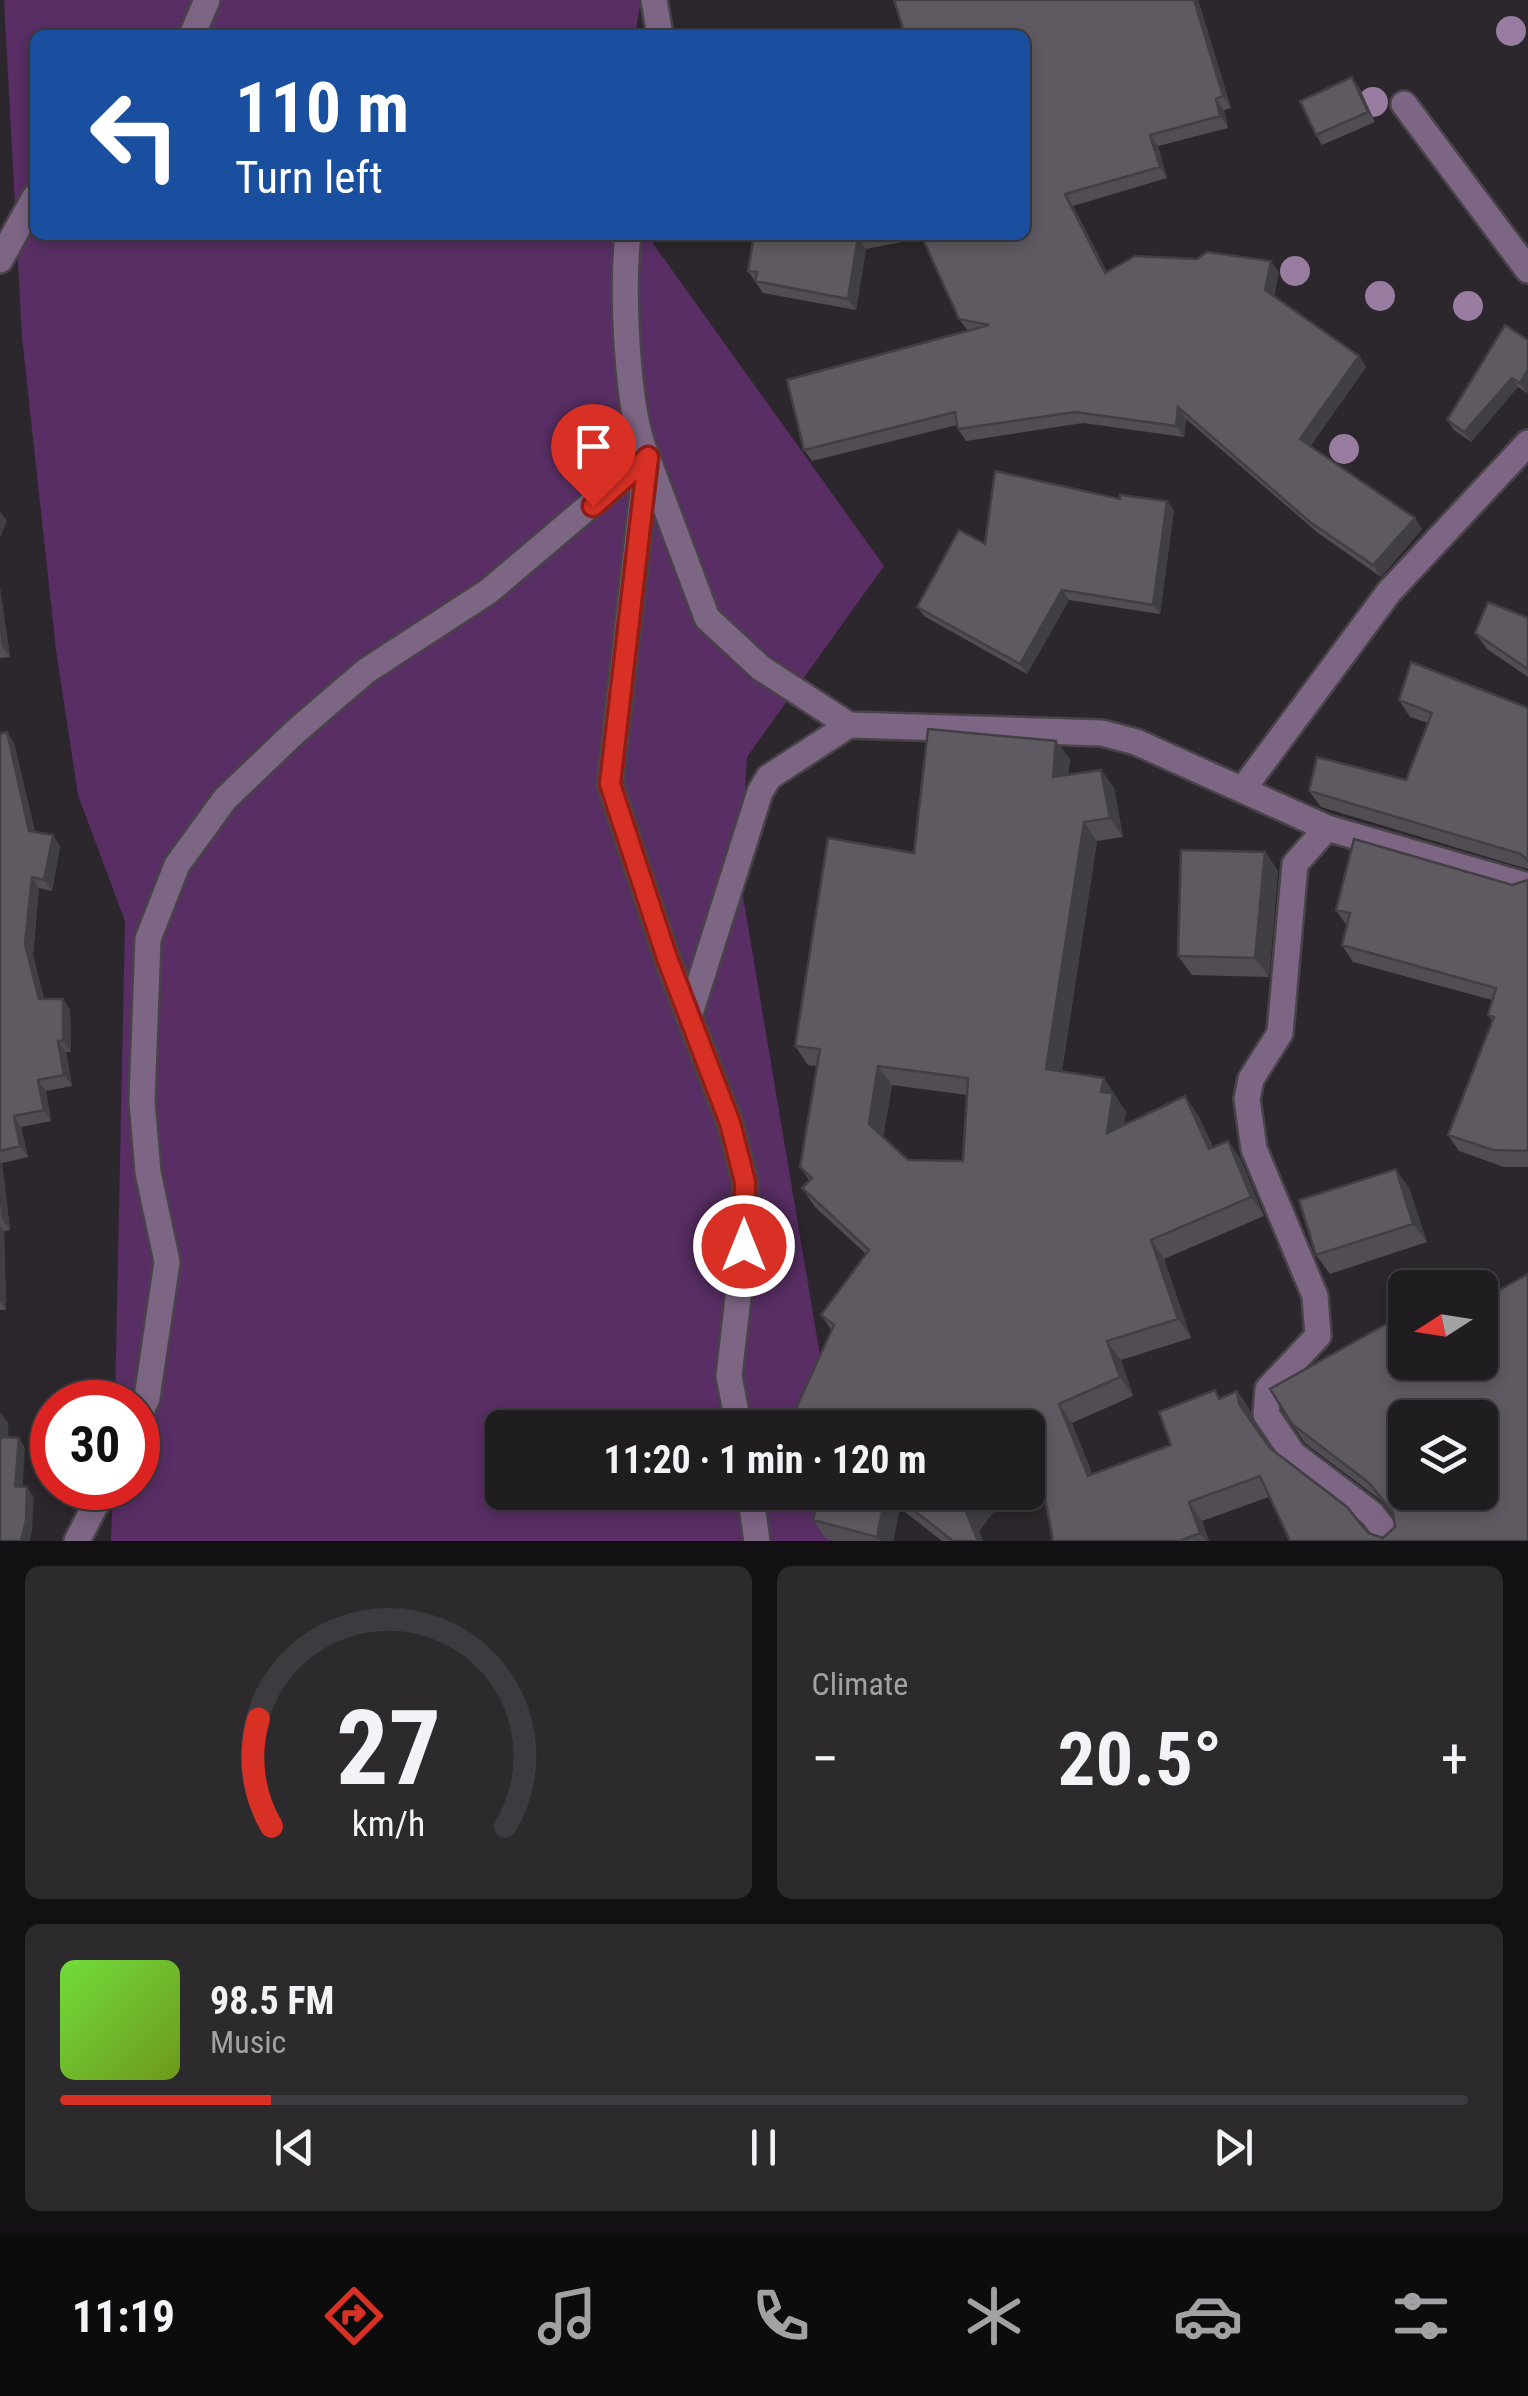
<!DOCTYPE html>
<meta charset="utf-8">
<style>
:root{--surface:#201d21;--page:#2d2a2e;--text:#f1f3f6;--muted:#a2a2a5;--line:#3d3b3f;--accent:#d93025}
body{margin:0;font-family:"Roboto Condensed",sans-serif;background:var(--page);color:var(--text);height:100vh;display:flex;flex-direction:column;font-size:38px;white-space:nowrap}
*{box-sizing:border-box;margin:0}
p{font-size:32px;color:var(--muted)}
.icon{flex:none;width:55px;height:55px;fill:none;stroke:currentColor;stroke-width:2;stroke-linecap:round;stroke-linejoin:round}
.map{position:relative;height:1541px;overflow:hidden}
.details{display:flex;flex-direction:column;gap:25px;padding:25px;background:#121012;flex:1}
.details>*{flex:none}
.banner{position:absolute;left:30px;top:30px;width:1000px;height:210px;border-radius:15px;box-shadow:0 5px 15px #0003,0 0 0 2px var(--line);background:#1a4fa0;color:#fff;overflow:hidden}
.needle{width:65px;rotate:258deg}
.controls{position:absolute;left:1388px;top:1270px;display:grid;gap:20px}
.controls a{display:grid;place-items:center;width:110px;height:110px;border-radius:15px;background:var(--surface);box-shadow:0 5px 15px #0003,0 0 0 2px var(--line);font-size:50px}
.speed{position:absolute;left:30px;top:1380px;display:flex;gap:20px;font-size:50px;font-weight:700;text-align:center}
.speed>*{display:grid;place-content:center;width:130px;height:130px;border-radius:50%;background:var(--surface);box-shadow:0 5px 15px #0003,0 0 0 2px var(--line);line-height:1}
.speed .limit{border:15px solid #d22;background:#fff;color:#111}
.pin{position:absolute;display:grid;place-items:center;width:85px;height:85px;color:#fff;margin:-102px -42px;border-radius:50% 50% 50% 0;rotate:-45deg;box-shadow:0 0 10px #0007}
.pin .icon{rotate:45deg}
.me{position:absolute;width:110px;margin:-55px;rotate:0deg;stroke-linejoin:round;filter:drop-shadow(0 0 8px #0008)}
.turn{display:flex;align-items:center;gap:35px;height:210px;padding:0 40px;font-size:45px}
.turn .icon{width:130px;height:130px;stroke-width:2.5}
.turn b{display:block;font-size:70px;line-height:85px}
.big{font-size:75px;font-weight:700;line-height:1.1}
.details .tile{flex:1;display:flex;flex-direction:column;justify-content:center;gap:15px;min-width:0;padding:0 35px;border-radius:15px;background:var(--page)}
.details .dial{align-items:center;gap:0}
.dial svg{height:260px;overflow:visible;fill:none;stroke:var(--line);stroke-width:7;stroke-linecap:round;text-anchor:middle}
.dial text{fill:var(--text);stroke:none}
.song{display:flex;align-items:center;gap:30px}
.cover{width:120px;height:120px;border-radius:15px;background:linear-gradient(135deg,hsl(100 70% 55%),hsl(80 70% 35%))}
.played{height:10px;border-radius:5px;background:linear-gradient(90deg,var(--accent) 15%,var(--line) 15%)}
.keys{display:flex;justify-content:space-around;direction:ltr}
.heat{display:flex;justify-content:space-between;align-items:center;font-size:55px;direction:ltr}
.details .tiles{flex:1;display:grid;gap:25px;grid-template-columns:1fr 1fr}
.tile:last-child{grid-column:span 2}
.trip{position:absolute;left:485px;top:1410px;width:560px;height:100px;border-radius:15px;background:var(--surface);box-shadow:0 5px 15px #0003,0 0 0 2px var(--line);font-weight:700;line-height:100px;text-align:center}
.tab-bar{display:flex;height:160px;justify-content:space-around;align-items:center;background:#0d0c0d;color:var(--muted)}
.tab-bar .icon{width:70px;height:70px}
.tab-bar .active{color:var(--accent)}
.tab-bar b{font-size:45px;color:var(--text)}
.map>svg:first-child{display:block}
.green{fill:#582e64}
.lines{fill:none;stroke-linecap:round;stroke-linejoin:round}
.minor-casing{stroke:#474348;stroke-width:30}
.minor{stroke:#7d6584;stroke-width:25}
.tree{fill:#987da0}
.wall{fill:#524d53;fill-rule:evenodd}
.shaded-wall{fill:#423f44}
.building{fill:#5f5a61;stroke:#423f44;stroke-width:2.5;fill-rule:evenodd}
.route-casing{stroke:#8d1f18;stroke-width:25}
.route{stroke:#d93025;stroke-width:18}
</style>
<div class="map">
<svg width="1528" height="1541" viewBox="0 0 1528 1541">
<rect width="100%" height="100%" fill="#2b272c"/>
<path class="green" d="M4 0H641L635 35H35V235H647L884 566 747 757 740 878 832 1427 502 1428V1492L842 1493 850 1541H111L113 1488H138V1402H115L125 921 78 795 56 650 22 337Z"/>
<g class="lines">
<defs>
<path id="minor" d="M654 0 660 35
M192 35 207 0
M1404 104 1528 270
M628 235C622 287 626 411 647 457L610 784 667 958 730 1123 745 1182 744 1246 729 1376 739 1428
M0 260 35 197
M1243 789 1389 592 1528 443
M1327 828 1295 864 1280 1033 1251 1079 1247 1099 1254 1149 1315 1296 1318 1336 1268 1389 1266 1414 1293 1454 1372 1514 1393 1541
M689 1017 760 792 769 777 849 725
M138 1418 147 1398 167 1262 148 1172 142 1101 148 939 177 865 225 799 296 731 366 671 489 591 647 457 707 618 761 668 849 725 1102 733 1136 742 1327 828 1528 886
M750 1492 757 1541
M77 1541 104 1488"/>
</defs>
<use href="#minor" class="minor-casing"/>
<use href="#minor" class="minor"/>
</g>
<g class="tree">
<circle cx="1511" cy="31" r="15"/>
<circle cx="1373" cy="102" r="15"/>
<circle cx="1295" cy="271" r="15"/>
<circle cx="1380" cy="296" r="15"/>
<circle cx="1468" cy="306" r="15"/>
<circle cx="1344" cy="449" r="15"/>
</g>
<path class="wall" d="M1198 0 1231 108 1224 110 1228 128 1158 146 1167 178 1073 206 1107 272H1279L1274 296 1359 356 1366 367 1310 446 1415 518 1422 529 1381 577 1318 533 1186 419 1184 437 1083 423 966 441 958 429 957 425 812 461 804 450 968 331 959 319 922 238 866 249 856 310 763 293 748 271 754 235H1025Z
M1359 87 1375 122 1322 145 1316 135Z
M1528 340V391L1527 393 1518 387 1471 442 1454 430 1447 420Z
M1120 499 1167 501 1174 510 1160 614 1069 600 1027 674 924 616 917 607 985 544Z
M0 588 10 657 0 658Z
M1528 618V677L1487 649 1475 633Z
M1399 700 1528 708V869L1321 807 1309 791 1406 780 1428 723 1410 717Z
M7 732 14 743 35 832 60 846 52 891 39 888 33 955 44 999H63L70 1010 71 1052H66L72 1086 46 1091 51 1121 21 1127 28 1157 2 1163 10 1230 4 1231 6 1310H0V734Z
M1070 759 1068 775 1101 770 1114 788 1123 837 1097 841 1062 1071 1117 1097V1099L1126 1112 1124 1124 1198 1115 1213 1147 1228 1141 1241 1160 1264 1216 1164 1259 1191 1338 1121 1360 1133 1396 1072 1423 1092 1474 1171 1445 1221 1398 1237 1391 1250 1410 1253 1423 1270 1448 1368 1533 1383 1538 1395 1527 1393 1515 1382 1501 1305 1443 1292 1424 1528 1541H1290L1269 1497 1202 1521 1209 1541H1053L1037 1456 832 1331 821 1315 866 1254 815 1207 802 1188 809 1180 800 1167 817 1066 808 1065 795 1046 914 853ZM892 1085 967 1095 963 1161 908 1160 883 1137Z
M1265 852 1278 871 1269 977 1192 975 1178 956Z
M1528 880V1167H1504L1459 1151 1448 1135 1493 1022 1488 1015 1492 1000 1353 962 1342 945 1347 926 1336 910 1512 885Z
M1409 1188 1427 1242 1330 1274 1316 1255Z
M820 1492H1009L979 1531 983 1541H942L900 1508 893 1541H833L826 1539 813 1520Z"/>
<path class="shaded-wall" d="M1194 0H1198L1231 108 1223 96Z
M1352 77 1359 87 1375 122 1368 112Z
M1216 99 1224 110 1228 128 1220 116Z
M1150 135 1158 146 1167 178 1160 167Z
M1065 194 1073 206 1113 284 1105 273Z
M858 237 866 249 856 310 848 299Z
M1271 261 1279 272 1272 301 1265 290Z
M1359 356 1366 367 1308 450 1300 439Z
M1528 370V391L1527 393 1520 383Z
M1512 378 1518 387 1471 442 1464 432Z
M1178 407 1186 419 1184 437 1176 426Z
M1167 501 1174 510 1160 614 1153 605Z
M0 511 7 521 0 538Z
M1415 518 1422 529 1381 577 1373 565Z
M0 588 10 657 2 646 0 632Z
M1062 590 1069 600 1027 674 1020 664Z
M7 732 14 743 37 842 29 831Z
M1056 741 1070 759 1066 796 1053 777Z
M1101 770 1114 788 1123 837 1110 818Z
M1084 822 1097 841 1059 1088 1046 1069Z
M53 835 60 846 52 891 44 880Z
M1265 852 1278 871 1269 977 1255 958Z
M32 877 39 888 33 955 46 1010 39 999 25 944Z
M63 999 70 1010 71 1052 63 1041Z
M58 1041 66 1052 72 1086 64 1075Z
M878 1066 892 1085 882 1143 869 1124Z
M1104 1078 1126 1112 1120 1151 1107 1133 1101 1092Z
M38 1080 46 1091 51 1121 44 1110Z
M1185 1096 1198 1115 1222 1168 1209 1149Z
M14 1116 21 1127 28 1157 20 1146Z
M1228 1141 1241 1160 1264 1216 1251 1197Z
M0 1161 2 1163 10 1230 2 1219 0 1204Z
M1396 1169 1409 1188 1427 1242 1413 1224Z
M0 1226 4 1231 6 1310 0 1301Z
M1151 1240 1164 1259 1191 1338 1178 1319Z
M1107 1341 1121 1360 1133 1396 1120 1377Z
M1237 1391 1250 1410 1253 1423 1239 1404Z
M1059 1404 1072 1423 1101 1495 1088 1476Z
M1 1413 8 1423 9 1447 2 1437Z
M1032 1427 1045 1446 1028 1469V1433Z
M19 1438 25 1448 22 1496 15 1486Z
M27 1487 34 1497 32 1531 30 1541H21Z
M886 1492H889L900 1508 893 1541H880L877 1537Z
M981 1492H1009L979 1531 983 1541H978L966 1512Z
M1189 1502 1202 1521 1209 1541H1206L1200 1533Z"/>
<path class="building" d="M894 0H1194L1223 96 1216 99 1220 116 1150 135 1160 167 1065 194 1105 273 1135 256 1197 259 1207 252 1271 261 1265 290 1359 356 1300 439 1415 518 1373 565 1310 522 1178 407 1176 426 1075 412 958 429 955 412 804 450 787 380 989 325 959 319 921 235H1025V35H905Z
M1352 77 1368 112 1316 135 1300 101Z
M754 235H870L858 237 848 299 755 281 757 272 748 271Z
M1505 325 1528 340V370L1520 383 1512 378 1464 432 1447 420Z
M995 471 1120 499V495L1167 501 1153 605 1062 590 1020 664 917 607 959 530 985 544Z
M1488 602 1528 618V669L1475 633Z
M1411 662 1528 708V861L1521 854 1309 791 1317 757 1406 780 1432 713 1399 700Z
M928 729 1056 741 1053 777 1101 770 1110 818 1084 822 1046 1069 1104 1078 1101 1092 1113 1093 1107 1133 1185 1096 1209 1149 1228 1141 1251 1197 1151 1240 1178 1319 1107 1341 1120 1377 1059 1404 1088 1476 1171 1445 1159 1412 1215 1390 1219 1399 1237 1391 1239 1404 1270 1448 1347 1507 1368 1533 1383 1538 1395 1527 1393 1512 1369 1483 1292 1424 1270 1389 1397 1318 1405 1326V1362H1480V1301L1528 1274V1541H1290L1260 1476 1189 1502 1200 1533 1182 1540V1541H1053L1032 1427 1028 1433V1428H787L834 1325 821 1315 869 1250 802 1188 812 1178 800 1167 820 1049 795 1046 828 838 914 853ZM878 1066 968 1078 963 1161 908 1160 869 1124ZM1405 1418H1480V1492H1405Z
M7 732 29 831 53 835 44 880 32 877 25 944 39 999H63V1041H58L64 1075 38 1080 44 1110 14 1116 20 1146 0 1151V734Z
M1354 839 1512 885 1528 880V1151L1493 1150 1448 1135 1494 1017 1488 1015 1496 988 1342 945 1350 913 1336 910Z
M1181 850 1265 852 1255 958 1178 956Z
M1396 1169 1413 1224 1316 1255 1299 1200Z
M0 1413 2 1437 19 1438 15 1486 27 1487 26 1521 21 1541H0Z
M820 1492H886L877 1537 813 1520Z
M891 1492H981L966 1512 978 1541H953Z"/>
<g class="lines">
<defs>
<path id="route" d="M593 506 648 457 610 784 667 958 730 1123 745 1182 744 1246"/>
</defs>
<use href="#route" class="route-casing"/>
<use href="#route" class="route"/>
</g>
</svg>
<div class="controls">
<a><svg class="needle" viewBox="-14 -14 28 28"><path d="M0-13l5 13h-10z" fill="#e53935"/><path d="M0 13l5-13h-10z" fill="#a2a2a5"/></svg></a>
<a><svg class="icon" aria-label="layers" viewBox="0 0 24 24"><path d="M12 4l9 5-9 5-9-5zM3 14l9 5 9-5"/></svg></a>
</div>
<div class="speed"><div class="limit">30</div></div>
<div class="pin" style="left:593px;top:506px;background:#d93025"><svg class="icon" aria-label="arrive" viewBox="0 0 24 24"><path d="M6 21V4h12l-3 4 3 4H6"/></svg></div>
<svg class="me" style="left:744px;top:1246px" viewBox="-20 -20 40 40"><circle r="17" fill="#d93025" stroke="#fff" stroke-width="3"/><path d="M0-11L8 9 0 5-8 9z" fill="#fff"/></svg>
<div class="trip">11:20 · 1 min · 120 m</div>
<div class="banner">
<div class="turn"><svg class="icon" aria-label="left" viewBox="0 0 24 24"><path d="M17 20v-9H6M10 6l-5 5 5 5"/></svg><div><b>110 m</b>Turn left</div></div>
</div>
</div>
<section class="details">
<div class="tiles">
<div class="tile dial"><svg viewBox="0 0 100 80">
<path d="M14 69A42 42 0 1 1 86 69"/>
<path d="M14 69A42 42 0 0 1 10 36" stroke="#d93025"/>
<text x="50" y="56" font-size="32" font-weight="700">27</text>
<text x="50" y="72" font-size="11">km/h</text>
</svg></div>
<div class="tile"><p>Climate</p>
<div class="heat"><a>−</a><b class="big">20.5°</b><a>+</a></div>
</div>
<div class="tile">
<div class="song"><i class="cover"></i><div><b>98.5 FM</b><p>Music</p></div></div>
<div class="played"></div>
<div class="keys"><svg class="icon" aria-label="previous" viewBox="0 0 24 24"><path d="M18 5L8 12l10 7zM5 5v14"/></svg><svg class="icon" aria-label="pause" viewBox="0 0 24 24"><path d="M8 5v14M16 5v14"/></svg><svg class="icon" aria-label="next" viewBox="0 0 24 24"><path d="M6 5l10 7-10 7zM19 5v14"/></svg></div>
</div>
</div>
</section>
<nav class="tab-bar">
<b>11:19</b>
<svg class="icon active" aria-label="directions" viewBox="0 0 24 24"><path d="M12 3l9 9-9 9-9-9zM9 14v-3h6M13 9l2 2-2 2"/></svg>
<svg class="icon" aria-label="music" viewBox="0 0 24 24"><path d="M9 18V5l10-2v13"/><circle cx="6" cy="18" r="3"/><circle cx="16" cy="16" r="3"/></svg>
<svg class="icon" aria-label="phone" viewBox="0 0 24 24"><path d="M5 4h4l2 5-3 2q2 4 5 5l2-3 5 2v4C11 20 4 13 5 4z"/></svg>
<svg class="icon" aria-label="climate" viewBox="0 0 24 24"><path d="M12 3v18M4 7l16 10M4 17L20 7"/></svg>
<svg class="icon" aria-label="car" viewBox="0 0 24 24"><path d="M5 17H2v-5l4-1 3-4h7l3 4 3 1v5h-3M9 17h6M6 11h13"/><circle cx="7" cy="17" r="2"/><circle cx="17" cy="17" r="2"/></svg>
<svg class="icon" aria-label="filters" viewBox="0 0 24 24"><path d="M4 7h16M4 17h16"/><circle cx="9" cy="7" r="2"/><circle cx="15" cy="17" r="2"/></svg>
</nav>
